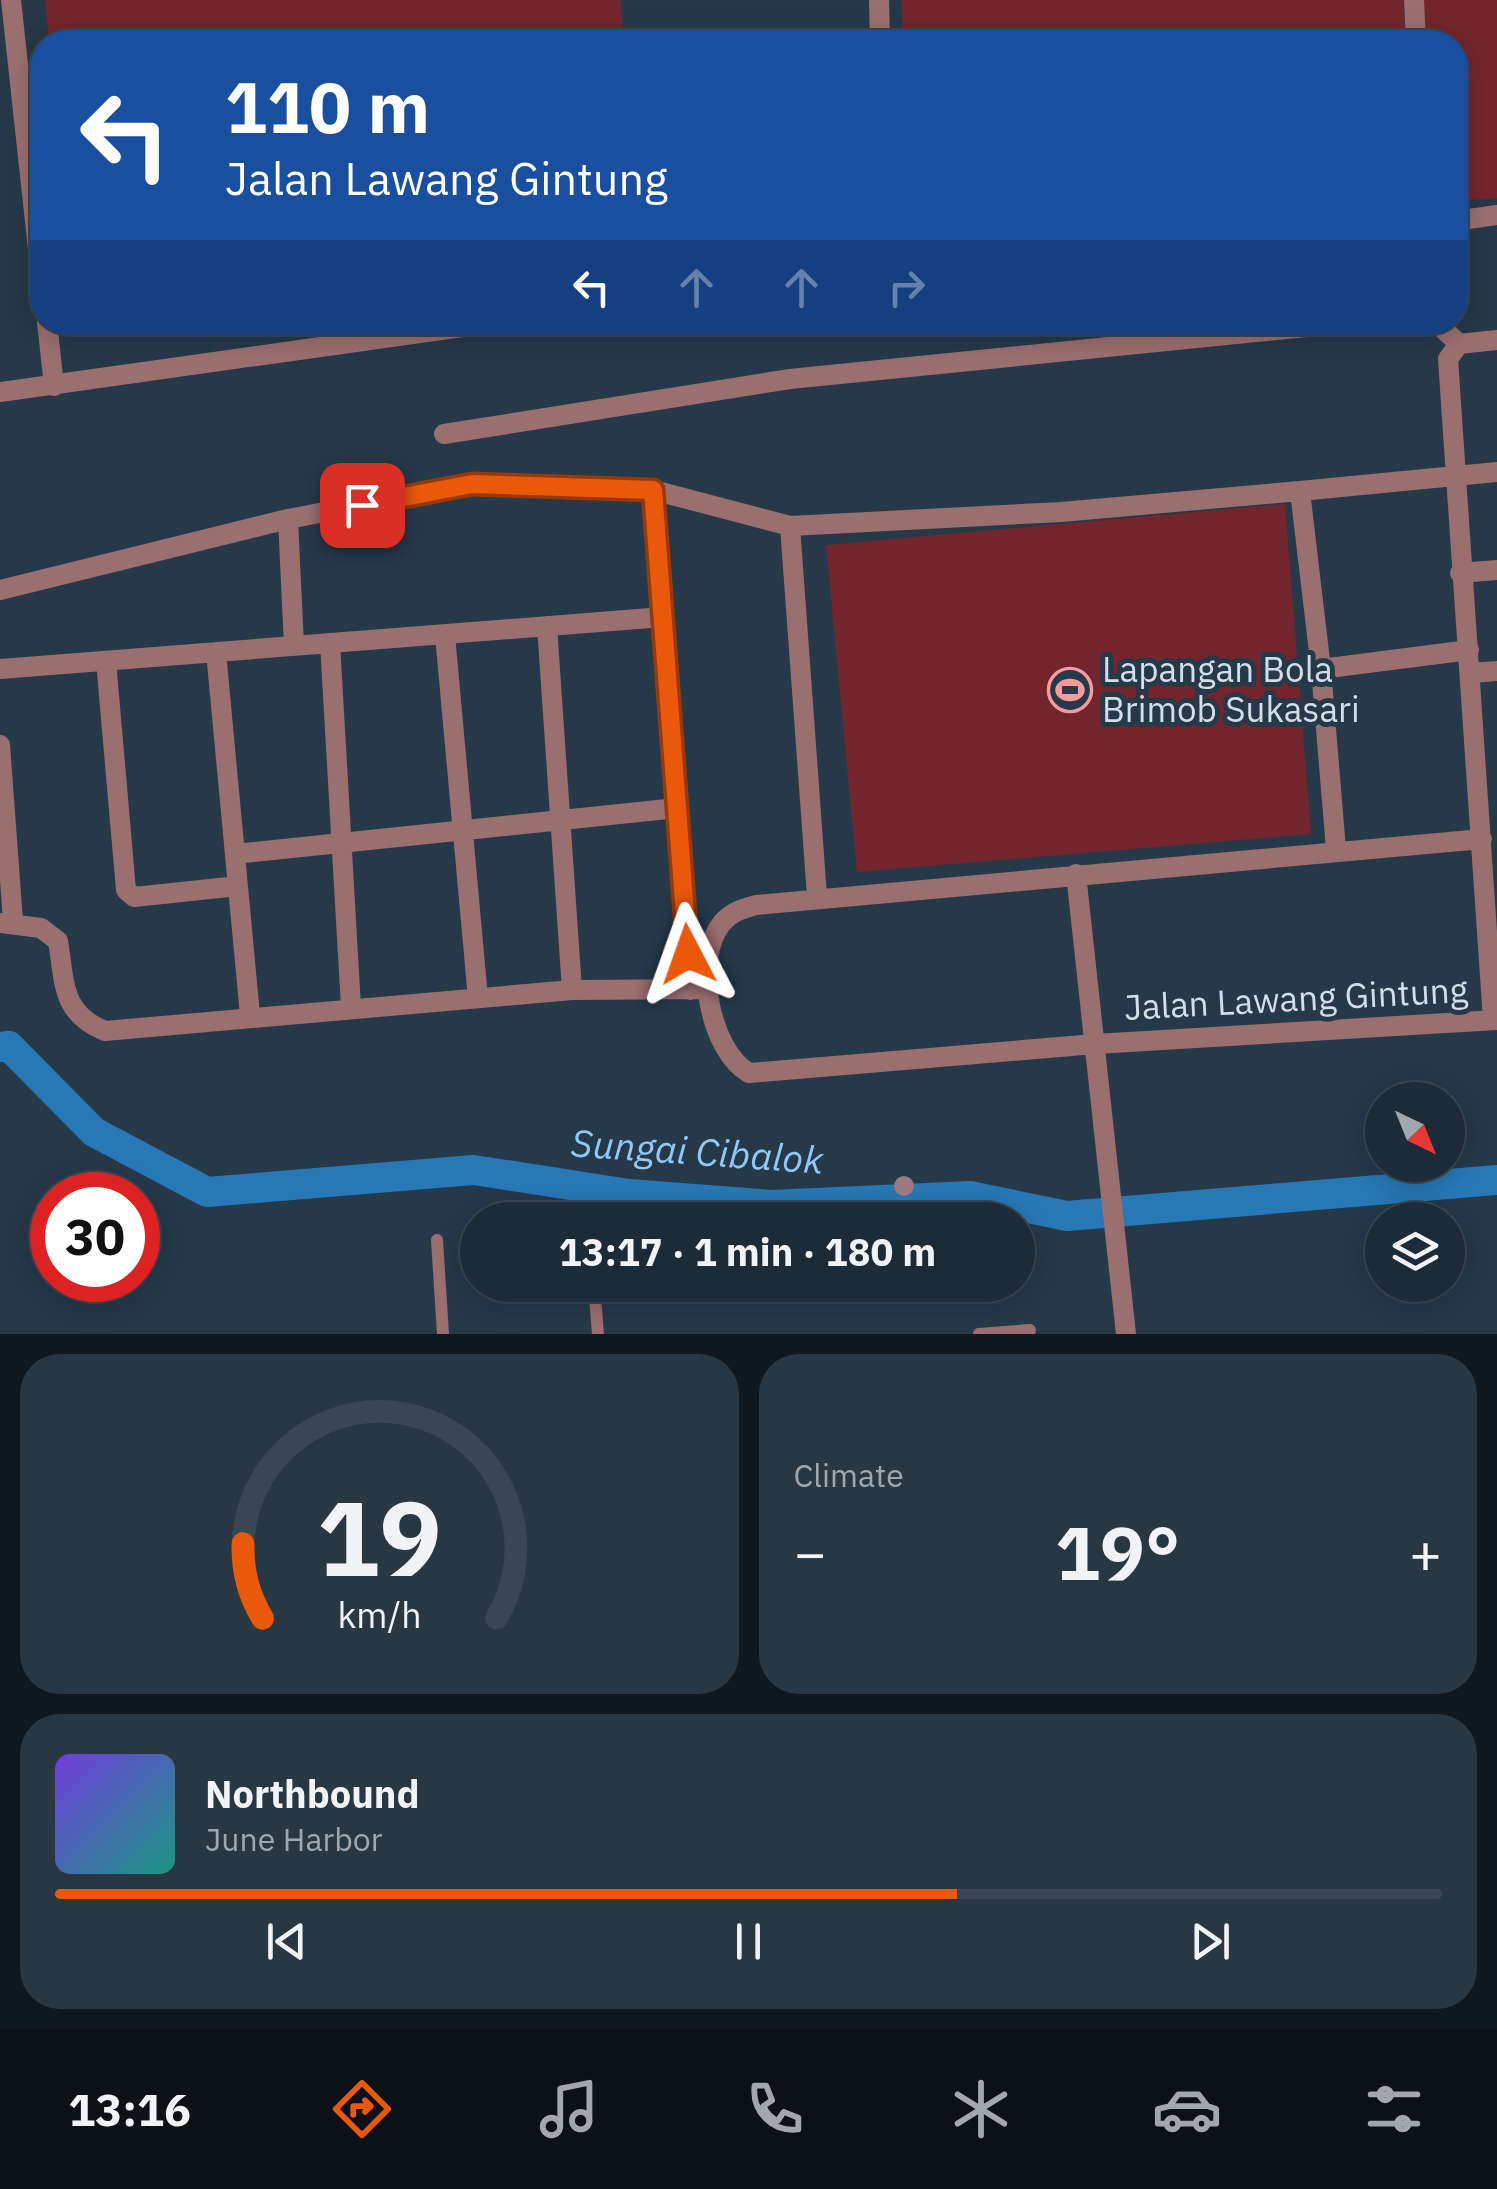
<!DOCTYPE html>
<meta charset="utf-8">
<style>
:root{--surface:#1c2b37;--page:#293742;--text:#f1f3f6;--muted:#a0a7ad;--line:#3a4752;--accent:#ea580c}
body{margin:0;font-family:"IBM Plex Sans",sans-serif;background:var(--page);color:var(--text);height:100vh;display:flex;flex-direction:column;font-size:38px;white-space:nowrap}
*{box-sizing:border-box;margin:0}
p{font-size:32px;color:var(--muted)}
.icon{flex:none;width:55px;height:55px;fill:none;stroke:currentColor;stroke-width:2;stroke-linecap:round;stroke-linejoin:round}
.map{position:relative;height:1334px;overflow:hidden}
.panel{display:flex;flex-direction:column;gap:20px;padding:20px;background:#0f181e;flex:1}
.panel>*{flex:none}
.guide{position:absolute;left:30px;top:30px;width:1438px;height:305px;border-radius:40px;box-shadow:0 5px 25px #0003,0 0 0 2px var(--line);background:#1a4fa0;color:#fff;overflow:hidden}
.needle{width:65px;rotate:137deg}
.buttons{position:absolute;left:1365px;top:1082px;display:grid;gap:20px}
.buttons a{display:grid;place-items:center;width:100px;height:100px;border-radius:50%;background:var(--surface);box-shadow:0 5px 25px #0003,0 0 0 2px var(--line);font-size:50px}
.speed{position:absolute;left:30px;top:1172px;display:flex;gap:20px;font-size:50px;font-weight:700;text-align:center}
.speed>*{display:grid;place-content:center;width:130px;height:130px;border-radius:50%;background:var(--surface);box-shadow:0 5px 25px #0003,0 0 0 2px var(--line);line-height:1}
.speed .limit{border:15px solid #d22;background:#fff;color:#111}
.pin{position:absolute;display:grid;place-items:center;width:85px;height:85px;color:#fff;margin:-42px;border-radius:20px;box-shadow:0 5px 15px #0006}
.me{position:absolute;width:110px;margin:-55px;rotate:356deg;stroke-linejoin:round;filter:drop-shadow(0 0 8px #0008)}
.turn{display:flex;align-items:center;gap:35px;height:210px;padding:0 30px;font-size:45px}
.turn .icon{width:130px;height:130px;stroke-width:2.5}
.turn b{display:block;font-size:70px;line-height:85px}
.lanes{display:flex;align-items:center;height:95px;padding:0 30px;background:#0003;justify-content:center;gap:50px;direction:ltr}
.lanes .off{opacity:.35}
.big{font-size:75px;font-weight:700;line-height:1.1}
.panel .card{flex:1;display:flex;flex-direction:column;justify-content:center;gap:15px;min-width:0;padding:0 35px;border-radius:40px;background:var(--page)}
.panel .dial{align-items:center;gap:0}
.dial svg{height:260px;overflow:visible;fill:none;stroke:var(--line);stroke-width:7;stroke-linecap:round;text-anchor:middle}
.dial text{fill:var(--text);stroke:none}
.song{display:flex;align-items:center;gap:30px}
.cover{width:120px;height:120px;border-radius:15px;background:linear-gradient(135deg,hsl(260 70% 55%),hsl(170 70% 35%))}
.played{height:10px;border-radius:5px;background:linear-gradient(90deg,var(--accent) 65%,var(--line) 65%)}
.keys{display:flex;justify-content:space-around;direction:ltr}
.heat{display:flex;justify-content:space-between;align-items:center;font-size:55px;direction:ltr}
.panel .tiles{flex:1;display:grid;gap:20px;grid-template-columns:1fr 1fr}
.card:last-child{grid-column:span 2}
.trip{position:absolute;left:460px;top:1202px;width:575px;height:100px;border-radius:50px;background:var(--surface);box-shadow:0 5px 25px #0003,0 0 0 2px var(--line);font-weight:700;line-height:100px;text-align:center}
.tab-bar{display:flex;height:160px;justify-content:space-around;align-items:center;background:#0b1116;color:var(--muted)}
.tab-bar .icon{width:70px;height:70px}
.tab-bar .active{color:var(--accent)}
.tab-bar b{font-size:45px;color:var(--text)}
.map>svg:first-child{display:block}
.green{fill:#72252d}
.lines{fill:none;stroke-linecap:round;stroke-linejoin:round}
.canal{stroke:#2778b5;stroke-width:30}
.lane{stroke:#9a6f70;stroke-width:12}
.street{stroke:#9a6f70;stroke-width:20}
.tree{fill:#9c7a82}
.route-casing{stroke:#983908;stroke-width:25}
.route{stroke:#ea580c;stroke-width:18}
.labels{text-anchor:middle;stroke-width:10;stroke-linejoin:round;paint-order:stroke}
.poi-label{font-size:35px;fill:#d3dee9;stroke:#263949;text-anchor:start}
.street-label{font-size:35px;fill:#d3dee9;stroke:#263949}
.water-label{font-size:38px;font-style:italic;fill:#90c9f9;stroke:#263949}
</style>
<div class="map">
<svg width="1497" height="1334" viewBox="0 0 1497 1334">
<rect width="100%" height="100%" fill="#263949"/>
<path class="green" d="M45 0H620L625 42H49Z
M901 0H1403L1406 42H904Z
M1419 0H1497V198L1455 201V42H1422Z
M1285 504 1311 834 857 872 826 545Z"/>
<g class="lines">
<path class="canal" d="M0 1047 9 1046 94 1132 207 1192 474 1170 629 1194 772 1205 970 1196 1067 1216 1497 1180"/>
<path class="lane" d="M437 1240 443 1334
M594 1285 598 1334
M979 1334 1030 1330"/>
<path class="street" d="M11 0 42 286
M879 0 880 42
M1414 0 1416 42
M1455 221 1497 215
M1455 264 1458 282
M47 322 54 386
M1077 322 1078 324
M1408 322 1440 326 1459 344
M0 392 498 322
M444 434 790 379 1357 322
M653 490 690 990
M1300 491 1497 472
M288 519 294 646
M790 526 817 896
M1460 573 1497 570
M0 590 288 519 472 484 653 490 790 526 1061 512 1300 491 1321 669 1336 849
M547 626 572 990
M445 635 478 998
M330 643 351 1007
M216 652 250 1015
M106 661 126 890 134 897 238 886
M0 669 663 617
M1321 669 1469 650
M1472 673 1497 671
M0 745 13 921
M1482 839 756 905C742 909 731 912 722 923 692 959 710 1051 749 1073L1095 1044 1497 1020
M235 854 677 808
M1076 874 1126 1334
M0 923 41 928 58 941C65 983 61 1013 105 1031L572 990 709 989
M1493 1020 1448 359 1459 344 1497 340"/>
</g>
<circle class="tree" cx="904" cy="1186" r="10"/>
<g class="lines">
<defs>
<path id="route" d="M362 505 472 484 653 490 688 954"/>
</defs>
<use href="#route" class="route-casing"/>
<use href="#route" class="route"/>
</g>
<defs>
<symbol id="stadium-ring" viewBox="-11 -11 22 22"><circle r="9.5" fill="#263949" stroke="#f59b9e" stroke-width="1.5"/><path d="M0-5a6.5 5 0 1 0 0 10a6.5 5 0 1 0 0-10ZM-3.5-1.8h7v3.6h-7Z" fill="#f59b9e"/></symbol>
</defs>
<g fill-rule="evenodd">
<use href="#stadium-ring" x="1045" y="665" width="50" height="50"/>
</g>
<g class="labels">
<g class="poi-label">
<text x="1102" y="682">Lapangan Bola<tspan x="1102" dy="40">Brimob Sukasari</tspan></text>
</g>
<g class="street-label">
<text transform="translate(1296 999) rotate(-3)" y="12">Jalan Lawang Gintung</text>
</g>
<g class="water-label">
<text transform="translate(697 1152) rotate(4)" y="13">Sungai Cibalok</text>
</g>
</g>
</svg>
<div class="buttons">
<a><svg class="needle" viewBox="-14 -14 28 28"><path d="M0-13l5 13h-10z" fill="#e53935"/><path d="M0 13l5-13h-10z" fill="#a0a7ad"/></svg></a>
<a><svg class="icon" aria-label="layers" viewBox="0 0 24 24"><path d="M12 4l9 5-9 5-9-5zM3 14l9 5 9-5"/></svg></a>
</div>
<div class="speed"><div class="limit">30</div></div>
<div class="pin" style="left:362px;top:505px;background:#d93025"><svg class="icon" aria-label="arrive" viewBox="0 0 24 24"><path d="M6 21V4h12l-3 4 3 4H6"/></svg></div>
<svg class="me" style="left:688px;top:954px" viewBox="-20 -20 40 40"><path d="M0-17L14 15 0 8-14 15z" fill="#ea580c" stroke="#fff" stroke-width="4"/></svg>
<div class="trip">13:17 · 1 min · 180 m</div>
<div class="guide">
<div class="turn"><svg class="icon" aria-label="left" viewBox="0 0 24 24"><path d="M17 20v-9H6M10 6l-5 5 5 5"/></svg><div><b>110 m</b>Jalan Lawang Gintung</div></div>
<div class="lanes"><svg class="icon" aria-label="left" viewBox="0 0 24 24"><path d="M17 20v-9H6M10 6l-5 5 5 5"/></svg><svg class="icon off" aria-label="ahead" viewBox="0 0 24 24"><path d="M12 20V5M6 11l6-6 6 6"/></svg><svg class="icon off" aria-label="ahead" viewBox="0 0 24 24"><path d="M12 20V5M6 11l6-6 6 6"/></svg><svg class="icon off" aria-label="right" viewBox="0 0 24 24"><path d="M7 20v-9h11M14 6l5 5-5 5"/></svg></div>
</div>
</div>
<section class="panel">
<div class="tiles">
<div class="card dial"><svg viewBox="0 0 100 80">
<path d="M14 69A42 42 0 1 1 86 69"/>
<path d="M14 69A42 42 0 0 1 8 46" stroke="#ea580c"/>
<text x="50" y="56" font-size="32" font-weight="700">19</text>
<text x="50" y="72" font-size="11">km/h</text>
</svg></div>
<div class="card"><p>Climate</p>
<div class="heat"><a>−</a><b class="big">19°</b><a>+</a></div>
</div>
<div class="card">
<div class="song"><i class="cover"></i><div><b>Northbound</b><p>June Harbor</p></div></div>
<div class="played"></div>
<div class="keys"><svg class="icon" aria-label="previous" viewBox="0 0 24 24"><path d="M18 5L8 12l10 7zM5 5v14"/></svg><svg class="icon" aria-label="pause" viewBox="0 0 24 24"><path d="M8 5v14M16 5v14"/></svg><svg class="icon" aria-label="next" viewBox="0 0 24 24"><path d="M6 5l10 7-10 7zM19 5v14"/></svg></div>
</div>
</div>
</section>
<nav class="tab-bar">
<b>13:16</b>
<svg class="icon active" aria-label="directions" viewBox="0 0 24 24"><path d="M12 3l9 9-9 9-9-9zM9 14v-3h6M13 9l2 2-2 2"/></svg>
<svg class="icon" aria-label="music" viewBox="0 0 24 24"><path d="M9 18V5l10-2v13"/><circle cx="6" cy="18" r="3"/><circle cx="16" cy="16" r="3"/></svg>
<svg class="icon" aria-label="phone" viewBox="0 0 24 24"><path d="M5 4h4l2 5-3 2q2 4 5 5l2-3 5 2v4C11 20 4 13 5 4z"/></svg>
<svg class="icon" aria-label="climate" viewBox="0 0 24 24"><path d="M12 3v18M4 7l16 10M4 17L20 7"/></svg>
<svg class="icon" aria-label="car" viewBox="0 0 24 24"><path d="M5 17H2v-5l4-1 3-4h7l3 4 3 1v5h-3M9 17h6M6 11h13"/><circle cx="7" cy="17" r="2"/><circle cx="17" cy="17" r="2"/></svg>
<svg class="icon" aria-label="filters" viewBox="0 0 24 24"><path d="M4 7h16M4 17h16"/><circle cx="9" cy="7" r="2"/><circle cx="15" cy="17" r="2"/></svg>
</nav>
